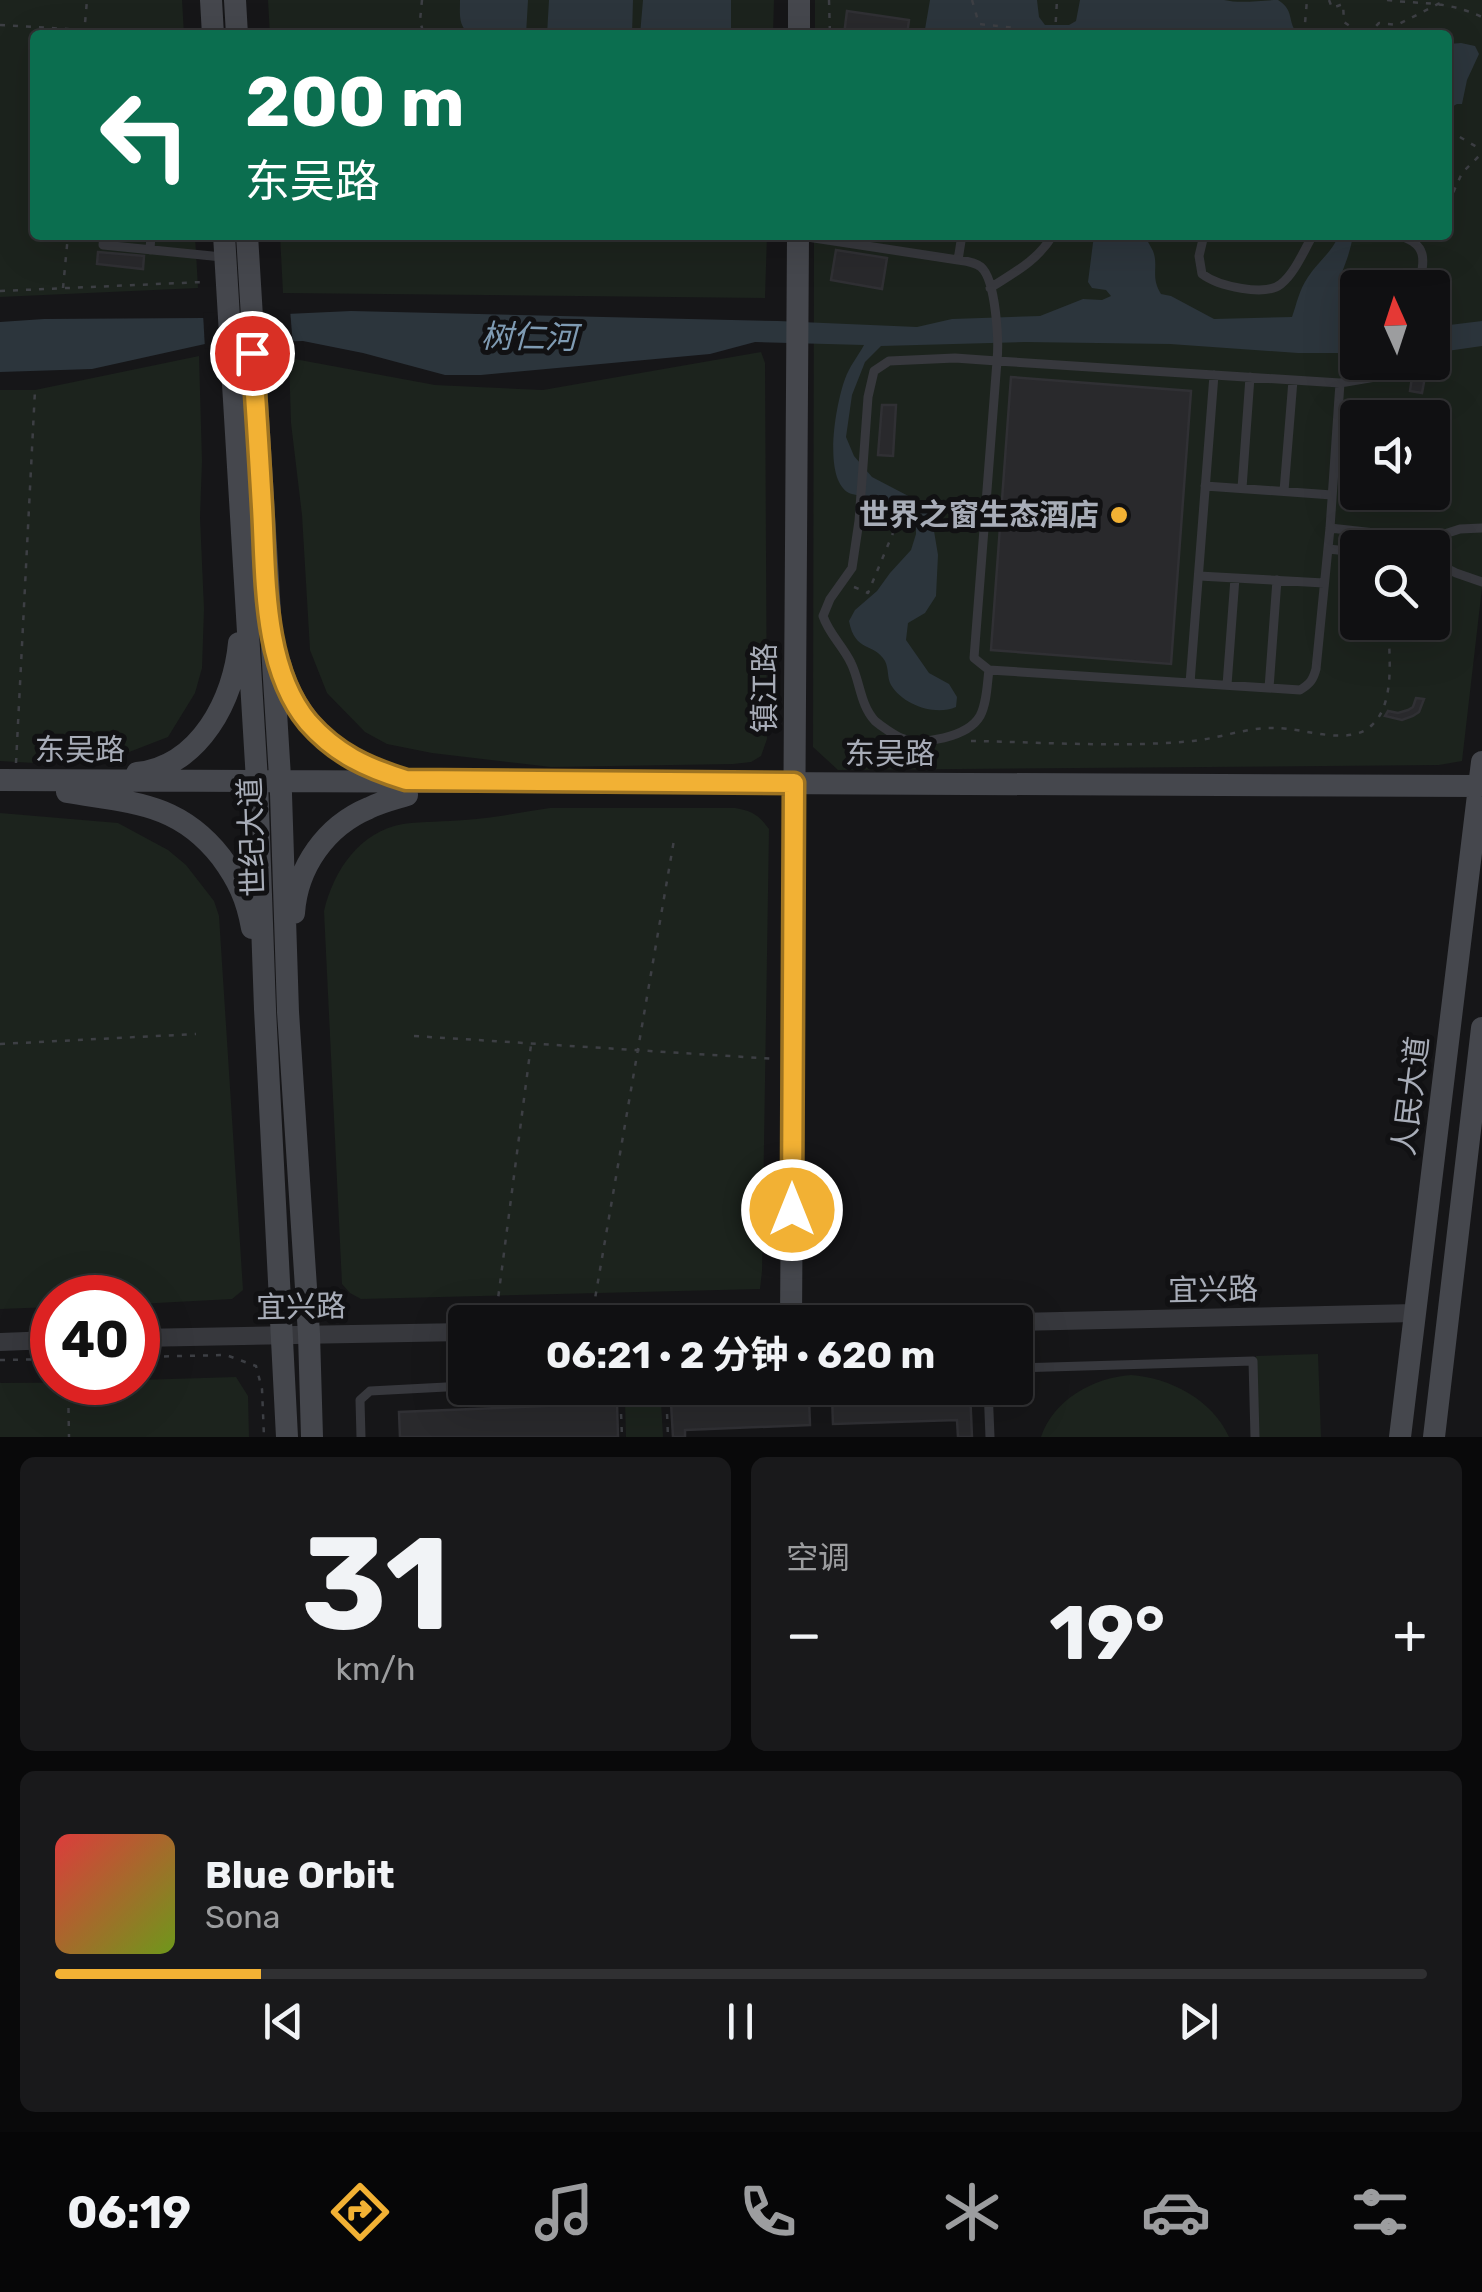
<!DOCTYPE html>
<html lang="zh">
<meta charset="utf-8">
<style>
:root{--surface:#101012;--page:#19191b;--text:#f1f3f6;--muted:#9c9d9f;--line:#303032;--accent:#f2b134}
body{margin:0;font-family:Rubik,"Noto Sans SC",sans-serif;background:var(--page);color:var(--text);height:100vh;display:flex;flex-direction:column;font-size:38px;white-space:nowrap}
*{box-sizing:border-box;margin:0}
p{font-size:32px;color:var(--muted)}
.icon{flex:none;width:55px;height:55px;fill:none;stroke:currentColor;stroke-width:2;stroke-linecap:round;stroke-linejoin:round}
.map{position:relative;height:1437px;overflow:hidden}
.sheet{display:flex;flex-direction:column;gap:20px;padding:20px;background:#09090a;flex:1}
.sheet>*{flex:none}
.banner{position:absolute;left:30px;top:30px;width:1422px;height:210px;border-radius:10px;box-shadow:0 10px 40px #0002,0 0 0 2px var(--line);background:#0b6e4f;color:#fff;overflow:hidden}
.needle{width:65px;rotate:357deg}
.tools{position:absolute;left:1340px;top:270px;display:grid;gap:20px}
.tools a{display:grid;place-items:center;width:110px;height:110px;border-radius:10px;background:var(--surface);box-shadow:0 10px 40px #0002,0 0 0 2px var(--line);font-size:50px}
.speed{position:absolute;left:30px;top:1275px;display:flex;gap:20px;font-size:50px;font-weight:700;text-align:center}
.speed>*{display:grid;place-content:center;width:130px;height:130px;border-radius:50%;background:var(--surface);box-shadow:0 10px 40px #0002,0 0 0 2px var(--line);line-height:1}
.speed .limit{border:15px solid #d22;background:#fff;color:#111}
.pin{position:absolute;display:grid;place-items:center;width:85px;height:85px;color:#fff;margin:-42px;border:5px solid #fff;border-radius:50%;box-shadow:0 2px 10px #0007}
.me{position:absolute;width:110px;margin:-55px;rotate:0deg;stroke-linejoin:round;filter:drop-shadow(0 0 8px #0008)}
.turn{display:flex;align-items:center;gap:35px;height:210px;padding:0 50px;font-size:45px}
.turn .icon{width:130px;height:130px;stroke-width:2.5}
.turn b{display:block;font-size:70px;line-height:85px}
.big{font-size:75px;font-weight:700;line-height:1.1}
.sheet .widget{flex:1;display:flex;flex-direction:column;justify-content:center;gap:15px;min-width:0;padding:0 35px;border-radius:15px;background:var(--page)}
.sheet .dial{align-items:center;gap:0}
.dial b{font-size:130px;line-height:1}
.song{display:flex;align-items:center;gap:30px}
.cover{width:120px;height:120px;border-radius:15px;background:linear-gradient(135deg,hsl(0 70% 55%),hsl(80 70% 35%))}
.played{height:10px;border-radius:5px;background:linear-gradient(90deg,var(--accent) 15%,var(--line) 15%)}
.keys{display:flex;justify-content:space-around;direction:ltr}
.heat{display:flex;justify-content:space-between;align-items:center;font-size:55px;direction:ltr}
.sheet .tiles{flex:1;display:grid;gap:20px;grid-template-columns:1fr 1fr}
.widget:last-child{grid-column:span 2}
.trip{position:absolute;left:448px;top:1305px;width:585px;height:100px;border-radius:10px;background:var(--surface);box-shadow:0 10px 40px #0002,0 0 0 2px var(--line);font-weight:700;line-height:100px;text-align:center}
.tab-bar{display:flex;height:160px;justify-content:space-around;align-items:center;background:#060607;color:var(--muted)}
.tab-bar .icon{width:70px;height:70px}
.tab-bar .selected{color:var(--accent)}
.tab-bar b{font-size:45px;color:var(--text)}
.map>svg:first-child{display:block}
.green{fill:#1c231d;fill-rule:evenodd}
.water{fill:#2c353c}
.pier{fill:#161618}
.building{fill:#29292c;stroke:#303034;stroke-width:2.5}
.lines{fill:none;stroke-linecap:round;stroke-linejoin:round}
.path{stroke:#3d3f44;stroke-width:2.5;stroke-dasharray:5 8;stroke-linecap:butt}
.lane{stroke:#37383d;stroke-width:9}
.street{stroke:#37383d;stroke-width:18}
.secondary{stroke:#45474d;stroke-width:22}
.route-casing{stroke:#9d7322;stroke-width:25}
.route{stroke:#f2b134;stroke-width:18}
.poi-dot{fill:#f2b134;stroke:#111113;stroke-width:4}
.labels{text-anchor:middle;stroke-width:10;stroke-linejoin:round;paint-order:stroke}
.poi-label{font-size:30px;font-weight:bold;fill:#a8adb8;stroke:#111113;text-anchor:end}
.street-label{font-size:30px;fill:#a8adb8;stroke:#111113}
.water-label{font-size:32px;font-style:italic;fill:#7f9bb3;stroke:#111113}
</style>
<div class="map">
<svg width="1482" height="1437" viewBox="0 0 1482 1437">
<rect width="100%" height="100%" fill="#161618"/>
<path class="green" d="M0 0H182L184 35H35V235H195L198 288 0 297Z
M268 0H774L773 35H270Z
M815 0H1482V588L1462 761 1439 765 838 770 813 747 814 235H1448V35H815ZM1358 288H1432V362H1358ZM1358 418H1432V492H1358ZM1358 548H1432V622H1358Z
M280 235H767L765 298 283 293Z
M761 352 765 363 767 739 761 756 751 762 733 764 551 767 432 753 387 744 365 732 327 693 310 650 302 515 291 423 289 358 435 385 543 390Z
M199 356 202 461 200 517 204 609 202 668 195 693 168 737 111 759 35 763 0 761V390H35Z
M550 808H735C752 811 759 815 769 829L762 1271 760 1289 361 1299 350 1293 342 1284 324 911C334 870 359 832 403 824 424 821 445 822 465 820 494 818 522 812 550 808Z
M0 813 118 823 168 850 186 865 214 901 219 916 243 1290 232 1299 138 1304V1298H52V1307L0 1309Z
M1318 1354 1321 1437H1259L1256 1356Z
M1131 1375C1170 1378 1212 1399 1229 1437H1041C1054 1399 1093 1378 1131 1375Z
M236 1377 248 1396 249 1437H0V1383L138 1382V1380Z
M661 1401 663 1437H626L625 1402Z"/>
<path class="water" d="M460 0H528L526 35 469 34C458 25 460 14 460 0Z
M549 0H633L632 35H547Z
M643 0H731V35H640Z
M930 0H1037L1039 17 1045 25H1069L1076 21 1080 0H1224C1242 4 1260 0 1278 0 1295 11 1287 21 1297 33L1311 35H1068L1064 33 924 35Z
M1461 43 1475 46 1479 54 1467 80 1462 104H1457L1448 109V44Z
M1094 235H1144C1147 240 1150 245 1153 251 1159 266 1150 277 1161 294L1171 296 1214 319 1292 317C1297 303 1299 290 1308 277 1318 262 1332 252 1339 235H1353C1347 275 1327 281 1348 320L1357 321V353H1298L1170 344 1025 342 881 346 865 362 852 395 846 437 854 456 872 477 916 500 927 509 933 525 938 555 936 596 925 613 908 623 906 640 929 673 949 684 957 697 956 707C935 716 903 705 891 685 887 678 889 669 885 661 874 642 855 653 849 621L855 610 877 591 890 573 911 550 916 534V516C901 503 884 500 865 497 862 496 851 494 849 493 822 479 836 403 845 379 849 367 858 356 864 345L755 342 710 354 481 375H445L363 353 303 341 205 344 92 369 0 372V322L44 319 203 318 351 311 778 321 917 327 952 319 1040 316 1083 299 1102 300 1111 296 1106 290 1092 288 1088 282Z
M1482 321V346L1433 353V327Z"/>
<path class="pier" d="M290 309 293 346 205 349 203 313Z"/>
<path class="building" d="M847 11 909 20 907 35H844Z
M836 250 887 258 882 289 831 280Z
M98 252 144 256 143 269 97 264Z
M1414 364 1427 366 1422 393 1410 391Z
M1011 377 1191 391 1171 664 991 650Z
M882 405H896L893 456 878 455Z
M1416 698 1424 699 1419 712 1413 716 1402 720 1385 716 1388 711 1398 713 1408 710 1413 707Z
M970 1391 972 1437H958L957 1420 833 1424 832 1396Z
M809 1398 810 1425 685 1430V1437H673L671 1403Z
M617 1403 618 1437H400L399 1412Z"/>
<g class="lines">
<path class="path" d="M422 0 420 21 424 35
M829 0 830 35
M972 0 979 24 1016 28 1019 35
M1329 0 1332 8 1343 4 1344 22 1363 35
M1387 0C1427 5 1444 0 1482 17
M0 25 84 30
M84 35 87 0
M1055 35 1057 0
M1304 35 1307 0
M1367 35 1379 23 1397 25 1440 3
M1448 134 1453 133 1482 150
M1448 204 1462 173 1482 153
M63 288 68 235
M0 291 203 282
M854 587 868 593 898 521 878 514 871 518
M971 741C1044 742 1119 748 1193 741 1221 738 1247 727 1276 728 1304 728 1350 747 1372 725 1396 703 1389 653 1388 622
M16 763 35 390
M414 1036 776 1059
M0 1044 196 1034
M495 1322 531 1045
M591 1322 674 840
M138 1357 226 1355 256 1366 262 1389 264 1437
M0 1360 52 1359
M68 1382 69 1437
M620 1388 622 1437
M666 1388 668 1437"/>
<path class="lane" d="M104 235 103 245 222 257
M1204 235 1199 256 1202 274C1218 286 1265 297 1281 284 1295 273 1304 250 1313 235
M1396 235C1429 243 1425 260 1418 288
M801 236 958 260C965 261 975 262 981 267 996 280 999 341 997 361L955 358 889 361 874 371 868 397 859 521 852 568 830 599 823 616C829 634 843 646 851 663 860 681 860 705 875 721 881 726 894 735 901 738 922 746 968 737 980 716 987 703 987 684 989 670
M150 250 151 235
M958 260 962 235
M990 288C1015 272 1037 261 1053 235
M997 361 1340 383 1330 528 1316 669C1313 680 1310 684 1300 690L989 670 974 658Z
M1340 383 1393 374 1398 362
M1205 486 1332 495
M1242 488 1250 377
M1284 491 1293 380
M1330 528 1429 539 1460 529 1482 528
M1328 549 1358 552
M1432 561 1456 573 1482 582
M1199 576 1324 583
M1190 683 1214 375
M1227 685 1235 578
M1269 688 1277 580
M1015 1368 1253 1361 1255 1437
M988 1388 990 1437
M361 1437 360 1400 370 1391 465 1386"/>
<path class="street" d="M1013 1322 1415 1313
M138 1338 465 1332
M0 1342 52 1340"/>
<path class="secondary" d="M211 0 213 35
M235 0 237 35
M799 35V0
M224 235 257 781 265 1009 287 1437
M247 235 281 794 288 1012 309 1334 312 1437
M280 663C294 718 336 757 389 775
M137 773C200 766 234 699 239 643
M0 780 1479 786
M67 792C131 803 178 802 221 857 238 880 247 899 252 928
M294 913C297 867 326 826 369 808 381 802 394 799 407 795
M791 1322 798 235
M1400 1437 1482 762
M1434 1437 1482 1028"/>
</g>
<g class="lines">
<defs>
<path id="route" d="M252 353C256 404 259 455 262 507 266 574 262 667 308 722 336 754 367 768 406 780L794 783 792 1210"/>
</defs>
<use href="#route" class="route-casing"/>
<use href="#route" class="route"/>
</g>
<circle class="poi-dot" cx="1119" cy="515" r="10"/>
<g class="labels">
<g class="poi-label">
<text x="1099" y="525">世界之窗生态酒店</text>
</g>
<g class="street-label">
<text transform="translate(765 688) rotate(-90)" y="10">镇江路</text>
<text x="80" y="760">东吴路</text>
<text x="890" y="764">东吴路</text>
<text transform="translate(252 837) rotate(-92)" y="10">世纪大道</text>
<text transform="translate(1411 1096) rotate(-83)" y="10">人民大道</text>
<text transform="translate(1213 1290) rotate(-1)" y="10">宜兴路</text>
<text transform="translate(301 1307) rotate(-1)" y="10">宜兴路</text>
</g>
<g class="water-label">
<text transform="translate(529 337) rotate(1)" y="11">树仁河</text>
</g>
</g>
</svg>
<div class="tools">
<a><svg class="needle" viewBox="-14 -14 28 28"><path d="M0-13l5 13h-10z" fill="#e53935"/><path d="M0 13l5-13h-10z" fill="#9c9d9f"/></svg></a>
<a><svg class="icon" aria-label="sound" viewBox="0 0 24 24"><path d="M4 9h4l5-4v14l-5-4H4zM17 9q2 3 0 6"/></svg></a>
<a><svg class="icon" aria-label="search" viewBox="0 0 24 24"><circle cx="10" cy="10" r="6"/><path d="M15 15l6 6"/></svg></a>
</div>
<div class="speed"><div class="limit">40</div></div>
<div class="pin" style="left:252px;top:353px;background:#d93025"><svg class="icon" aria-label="arrive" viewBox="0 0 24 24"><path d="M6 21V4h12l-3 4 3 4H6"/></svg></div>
<svg class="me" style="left:792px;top:1210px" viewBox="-20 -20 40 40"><circle r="17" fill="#f2b134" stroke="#fff" stroke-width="3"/><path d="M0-11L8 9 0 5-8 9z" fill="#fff"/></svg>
<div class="trip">06:21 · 2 分钟 · 620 m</div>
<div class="banner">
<div class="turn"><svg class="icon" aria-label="left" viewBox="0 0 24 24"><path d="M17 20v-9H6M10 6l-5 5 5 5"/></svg><div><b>200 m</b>东吴路</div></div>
</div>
</div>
<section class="sheet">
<div class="tiles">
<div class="widget dial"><b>31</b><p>km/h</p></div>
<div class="widget"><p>空调</p>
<div class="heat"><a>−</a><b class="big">19°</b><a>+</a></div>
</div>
<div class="widget">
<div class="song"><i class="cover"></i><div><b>Blue Orbit</b><p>Sona</p></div></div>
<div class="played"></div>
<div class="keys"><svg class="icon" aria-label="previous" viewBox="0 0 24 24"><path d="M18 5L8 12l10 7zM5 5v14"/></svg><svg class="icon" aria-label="pause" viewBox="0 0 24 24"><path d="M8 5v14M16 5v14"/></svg><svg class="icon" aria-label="next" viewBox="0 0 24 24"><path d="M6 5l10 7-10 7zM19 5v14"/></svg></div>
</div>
</div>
</section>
<nav class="tab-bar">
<b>06:19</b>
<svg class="icon selected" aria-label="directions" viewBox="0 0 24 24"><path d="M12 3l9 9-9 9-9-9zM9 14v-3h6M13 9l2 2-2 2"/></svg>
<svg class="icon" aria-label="music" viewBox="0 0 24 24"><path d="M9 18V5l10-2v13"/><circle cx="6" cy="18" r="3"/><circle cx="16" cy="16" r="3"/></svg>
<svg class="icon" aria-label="phone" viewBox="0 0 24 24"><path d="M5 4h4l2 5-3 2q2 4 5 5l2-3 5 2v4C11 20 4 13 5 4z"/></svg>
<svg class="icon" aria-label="climate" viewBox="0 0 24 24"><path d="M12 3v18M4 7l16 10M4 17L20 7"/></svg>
<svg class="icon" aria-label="car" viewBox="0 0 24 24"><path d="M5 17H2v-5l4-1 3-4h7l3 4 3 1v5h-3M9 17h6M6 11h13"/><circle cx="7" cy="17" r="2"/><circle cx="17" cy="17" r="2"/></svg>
<svg class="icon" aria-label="filters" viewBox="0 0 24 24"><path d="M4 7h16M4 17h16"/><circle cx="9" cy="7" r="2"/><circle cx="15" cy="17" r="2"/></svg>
</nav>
